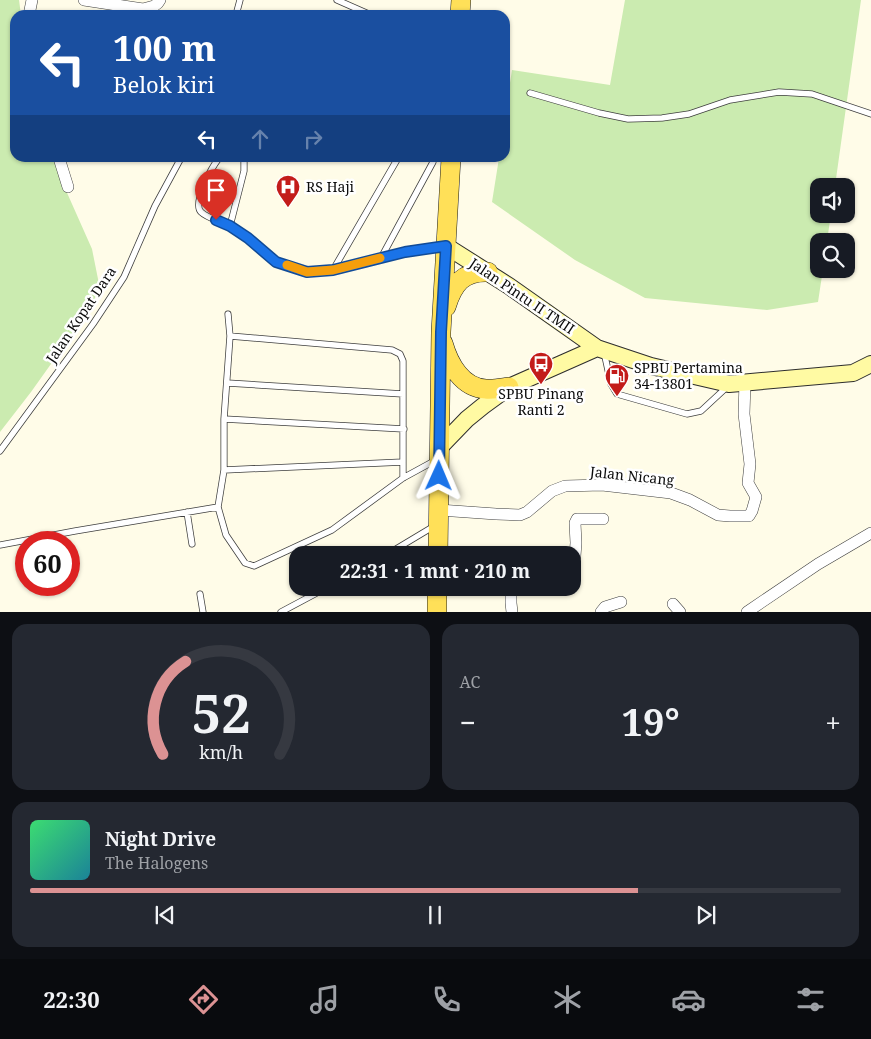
<!DOCTYPE html>
<html lang="id">
<meta charset="utf-8">
<style>
:root{--surface:#171b24;--page:#242831;--text:#f1f3f6;--muted:#9ea1a6;--line:#363941;--accent:#dc9293}
body{margin:0;font-family:"Noto Serif",serif;background:var(--page);color:var(--text);height:100vh;display:flex;flex-direction:column;font-size:19px;white-space:nowrap}
*{box-sizing:border-box;margin:0}
p{font-size:16px;color:var(--muted)}
.icon{flex:none;width:28px;height:28px;fill:none;stroke:currentColor;stroke-width:2;stroke-linecap:round;stroke-linejoin:round}
.map{position:relative;height:612px;overflow:hidden}
.drawer{display:flex;flex-direction:column;gap:12px;padding:12px;background:#0d0f14;flex:1}
.drawer>*{flex:none}
.top-card{position:absolute;left:10px;top:10px;width:500px;height:152px;border-radius:15px;box-shadow:0 1px 4px #0004;background:#1a4fa0;color:#fff;overflow:hidden}
.fabs{position:absolute;left:810px;top:178px;display:grid;gap:10px}
.fabs a{display:grid;place-items:center;width:45px;height:45px;border-radius:10px;background:var(--surface);box-shadow:0 1px 4px #0004;font-size:25px}
.speed{position:absolute;left:15px;top:531px;display:flex;gap:10px;font-size:25px;font-weight:700;text-align:center}
.speed>*{display:grid;place-content:center;width:65px;height:65px;border-radius:50%;background:var(--surface);box-shadow:0 1px 4px #0004;line-height:1}
.speed .limit{border:8px solid #d22;background:#fff;color:#111}
.pin{position:absolute;display:grid;place-items:center;width:42px;height:42px;color:#fff;margin:-51px -21px;border-radius:50% 50% 50% 0;rotate:-45deg;box-shadow:0 0 5px #0007}
.pin .icon{rotate:45deg}
.me{position:absolute;width:55px;margin:-28px;rotate:1deg;stroke-linejoin:round;filter:drop-shadow(0 0 4px #0008)}
.turn{display:flex;align-items:center;gap:18px;height:105px;padding:0 20px;font-size:22px}
.turn .icon{width:65px;height:65px;stroke-width:2.5}
.turn b{display:block;font-size:35px;line-height:42px}
.lanes{display:flex;align-items:center;height:48px;padding:0 20px;background:#0003;justify-content:center;gap:25px;direction:ltr}
.lanes .off{opacity:.35}
.big{font-size:38px;font-weight:700;line-height:1.1}
.drawer .tile{flex:1;display:flex;flex-direction:column;justify-content:center;gap:8px;min-width:0;padding:0 18px;border-radius:15px;background:var(--page)}
.drawer .dial{align-items:center;gap:0}
.dial svg{height:130px;overflow:visible;fill:none;stroke:var(--line);stroke-width:7;stroke-linecap:round;text-anchor:middle}
.dial text{fill:var(--text);stroke:none}
.song{display:flex;align-items:center;gap:15px}
.cover{width:60px;height:60px;border-radius:8px;background:linear-gradient(135deg,hsl(140 70% 55%),hsl(190 70% 35%))}
.played{height:5px;border-radius:2px;background:linear-gradient(90deg,var(--accent) 75%,var(--line) 75%)}
.keys{display:flex;justify-content:space-around;direction:ltr}
.heat{display:flex;justify-content:space-between;align-items:center;font-size:28px;direction:ltr}
.drawer .tiles{flex:1;display:grid;gap:12px;grid-template-columns:1fr 1fr}
.tile:last-child{grid-column:span 2}
.trip{position:absolute;left:289px;top:546px;width:292px;height:50px;border-radius:15px;background:var(--surface);box-shadow:0 1px 4px #0004;font-weight:700;line-height:50px;text-align:center}
.menu{display:flex;height:80px;justify-content:space-around;align-items:center;background:#090b0e;color:var(--muted)}
.menu .icon{width:35px;height:35px}
.menu .current{color:var(--accent)}
.menu b{font-size:22px;color:var(--text)}
.map>svg:first-child{display:block}
.green{fill:#cbebb0}
.lines{fill:none;stroke-linecap:round;stroke-linejoin:round}
.lane-casing{stroke:#3e3e3e;stroke-width:7}
.street-casing{stroke:#3e3e3e;stroke-width:12}
.secondary-casing{stroke:#2d2d2d;stroke-width:18}
.primary-casing{stroke:#1c1c1c;stroke-width:20}
.lane{stroke:#fff;stroke-width:5.5}
.street{stroke:#fff;stroke-width:11}
.secondary{stroke:#fffaa3;stroke-width:16}
.primary{stroke:#ffe058;stroke-width:19}
.route-casing{stroke:#114b97;stroke-width:12}
.route{stroke:#1a73e8;stroke-width:9}
.slow{stroke:#f59e0b;stroke-width:9}
.labels{text-anchor:middle;stroke-width:5;stroke-linejoin:round;paint-order:stroke}
.poi-label{font-size:14px;fill:#0b0b0b;stroke:#fff;text-anchor:start}
.street-label{font-size:14px;fill:#0b0b0b;stroke:#fff}
</style>
<div class="map">
<svg width="871" height="612" viewBox="0 0 871 612">
<rect width="100%" height="100%" fill="#fffce8"/>
<path class="green" d="M0 0H19L21 15H15V158H54L64 186 92 249 99 284 93 305 31 392 0 432Z
M625 0H861L835 186H819V214H831L827 241H819V269H823L818 302 767 310 645 298 575 260 492 202 499 158H505V115L512 70 610 85Z"/>
<g class="lines">
<defs>
<path id="lane" d="M337 0 371 15
M236 15 240 0
M530 93 599 113 628 119 662 118 689 114 730 100 779 92 812 94 871 114
M219 158C212 167 192 203 201 212 207 218 222 222 230 226
M244 158V171L230 226 248 239 276 262 307 272 333 270 405 252 444 246
M381 258 433 162V158
M333 270 398 158
M228 314 230 336 224 419V470L218 507 226 535 245 563 254 566 332 530 403 478 436 460
M230 336 392 350 400 354 403 361V478
M604 352 611 384 617 394 687 414 701 411 728 386
M227 383 403 394
M224 419 404 429
M0 451 93 324 124 277 155 206 181 158
M224 470 403 462
M187 512 192 544
M0 545 75 531 218 507
M386 555 436 525
M200 594 203 612
M281 612 326 588"/>
<path id="street" d="M84 0 143 9 154 6 158 3 160 0
M29 15 32 0
M59 158 68 187
M439 510 496 514 520 515 527 512 552 491 565 486 602 485 671 493 690 500 718 515 730 516H749L752 511 756 497 748 483 750 464 744 414 745 382
M572 558 575 556 576 543 575 523 577 519H603
M511 588V603L512 612
M673 604 680 612
M601 612 605 607 621 602
M747 612 818 564 871 533"/>
<path id="secondary" d="M446 246 509 286 597 348 651 366 729 384 853 373 871 364
M439 448 467 419 483 406 509 387 597 348"/>
<path id="primary" d="M460 15 461 0
M446 307C453 284 463 271 488 272
M443 343C449 364 462 388 486 389 493 390 502 388 509 387
M438 555 441 332 451 158
M437 612V588"/>
</defs>
<use href="#lane" class="lane-casing"/>
<use href="#street" class="street-casing"/>
<use href="#secondary" class="secondary-casing"/>
<use href="#primary" class="primary-casing"/>
<use href="#lane" class="lane"/>
<use href="#street" class="street"/>
<use href="#secondary" class="secondary"/>
<use href="#primary" class="primary"/>
</g>
<g class="lines">
<defs>
<path id="route" d="M216 220 230 226 248 238 276 262 307 272 333 270 405 252 446 246 441 332 439 476"/>
</defs>
<use href="#route" class="route-casing"/>
<use href="#route" class="route"/>
<path class="slow" d="M287 265 307 272 333 270 380 258"/>
</g>
<defs>
<symbol id="hospital-pin" viewBox="-11 -11 22 30"><path d="M0 17L-7.5 6A9.5 9.5 0 1 1 7.5 6Z" fill="#c31c1a" stroke="#fff"/><path d="M-5-5h3v3.5h4V-5h3V5h-3V1.5h-4V5h-3Z" fill="#fff"/></symbol>
<symbol id="bus-pin" viewBox="-11 -11 22 30"><path d="M0 17L-7.5 6A9.5 9.5 0 1 1 7.5 6Z" fill="#c31c1a" stroke="#fff"/><path d="M-5-6H5V4H4V6H2V4H-2V6H-4V4H-5ZM-3.5-4V0h7V-4ZM-3.5 1.2v1.5H-2V1.2ZM2 1.2v1.5H3.5V1.2Z" fill="#fff"/></symbol>
<symbol id="fuel-pin" viewBox="-11 -11 22 30"><path d="M0 17L-7.5 6A9.5 9.5 0 1 1 7.5 6Z" fill="#c31c1a" stroke="#fff"/><path d="M-5.5-6h7V0h2V4h1.3V-2.5L3-4.5l.8-.8L6-3V5H2.5V1h-1V6h-7ZM-4.2-4.7v3.2H.2V-4.7Z" fill="#fff"/></symbol>
</defs>
<g fill-rule="evenodd">
<use href="#hospital-pin" x="274" y="173" width="28" height="38"/>
<use href="#bus-pin" x="527" y="350" width="28" height="38"/>
<use href="#fuel-pin" x="603" y="362" width="28" height="38"/>
</g>
<g class="labels">
<g class="poi-label">
<text x="306" y="192">RS Haji</text>
<text x="634" y="373">SPBU Pertamina<tspan x="634" dy="16">34-13801</tspan></text>
<text x="541" y="399" text-anchor="middle">SPBU Pinang<tspan x="541" dy="16">Ranti 2</tspan></text>
</g>
<g class="street-label">
<text transform="translate(522 296) rotate(34)" y="5">Jalan Pintu II TMII</text>
<text transform="translate(81 315) rotate(-56)" y="5">Jalan Kopat Dara</text>
<text transform="translate(632 476) rotate(6)" y="5">Jalan Nicang</text>
</g>
</g>
</svg>
<div class="fabs">
<a><svg class="icon" aria-label="sound" viewBox="0 0 24 24"><path d="M4 9h4l5-4v14l-5-4H4zM17 9q2 3 0 6"/></svg></a>
<a><svg class="icon" aria-label="search" viewBox="0 0 24 24"><circle cx="10" cy="10" r="6"/><path d="M15 15l6 6"/></svg></a>
</div>
<div class="speed"><div class="limit">60</div></div>
<div class="pin" style="left:216px;top:220px;background:#d93025"><svg class="icon" aria-label="arrive" viewBox="0 0 24 24"><path d="M6 21V4h12l-3 4 3 4H6"/></svg></div>
<svg class="me" style="left:439px;top:476px" viewBox="-20 -20 40 40"><path d="M0-17L14 15 0 8-14 15z" fill="#1a73e8" stroke="#fff" stroke-width="4"/></svg>
<div class="trip">22:31 · 1 mnt · 210 m</div>
<div class="top-card">
<div class="turn"><svg class="icon" aria-label="left" viewBox="0 0 24 24"><path d="M17 20v-9H6M10 6l-5 5 5 5"/></svg><div><b>100 m</b>Belok kiri</div></div>
<div class="lanes"><svg class="icon" aria-label="left" viewBox="0 0 24 24"><path d="M17 20v-9H6M10 6l-5 5 5 5"/></svg><svg class="icon off" aria-label="ahead" viewBox="0 0 24 24"><path d="M12 20V5M6 11l6-6 6 6"/></svg><svg class="icon off" aria-label="right" viewBox="0 0 24 24"><path d="M7 20v-9h11M14 6l5 5-5 5"/></svg></div>
</div>
</div>
<section class="drawer">
<div class="tiles">
<div class="tile dial"><svg viewBox="0 0 100 80">
<path d="M14 69A42 42 0 1 1 86 69"/>
<path d="M14 69A42 42 0 0 1 28 12" stroke="#dc9293"/>
<text x="50" y="56" font-size="32" font-weight="700">52</text>
<text x="50" y="72" font-size="11">km/h</text>
</svg></div>
<div class="tile"><p>AC</p>
<div class="heat"><a>−</a><b class="big">19°</b><a>+</a></div>
</div>
<div class="tile">
<div class="song"><i class="cover"></i><div><b>Night Drive</b><p>The Halogens</p></div></div>
<div class="played"></div>
<div class="keys"><svg class="icon" aria-label="previous" viewBox="0 0 24 24"><path d="M18 5L8 12l10 7zM5 5v14"/></svg><svg class="icon" aria-label="pause" viewBox="0 0 24 24"><path d="M8 5v14M16 5v14"/></svg><svg class="icon" aria-label="next" viewBox="0 0 24 24"><path d="M6 5l10 7-10 7zM19 5v14"/></svg></div>
</div>
</div>
</section>
<nav class="menu">
<b>22:30</b>
<svg class="icon current" aria-label="directions" viewBox="0 0 24 24"><path d="M12 3l9 9-9 9-9-9zM9 14v-3h6M13 9l2 2-2 2"/></svg>
<svg class="icon" aria-label="music" viewBox="0 0 24 24"><path d="M9 18V5l10-2v13"/><circle cx="6" cy="18" r="3"/><circle cx="16" cy="16" r="3"/></svg>
<svg class="icon" aria-label="phone" viewBox="0 0 24 24"><path d="M5 4h4l2 5-3 2q2 4 5 5l2-3 5 2v4C11 20 4 13 5 4z"/></svg>
<svg class="icon" aria-label="climate" viewBox="0 0 24 24"><path d="M12 3v18M4 7l16 10M4 17L20 7"/></svg>
<svg class="icon" aria-label="car" viewBox="0 0 24 24"><path d="M5 17H2v-5l4-1 3-4h7l3 4 3 1v5h-3M9 17h6M6 11h13"/><circle cx="7" cy="17" r="2"/><circle cx="17" cy="17" r="2"/></svg>
<svg class="icon" aria-label="filters" viewBox="0 0 24 24"><path d="M4 7h16M4 17h16"/><circle cx="9" cy="7" r="2"/><circle cx="15" cy="17" r="2"/></svg>
</nav>
